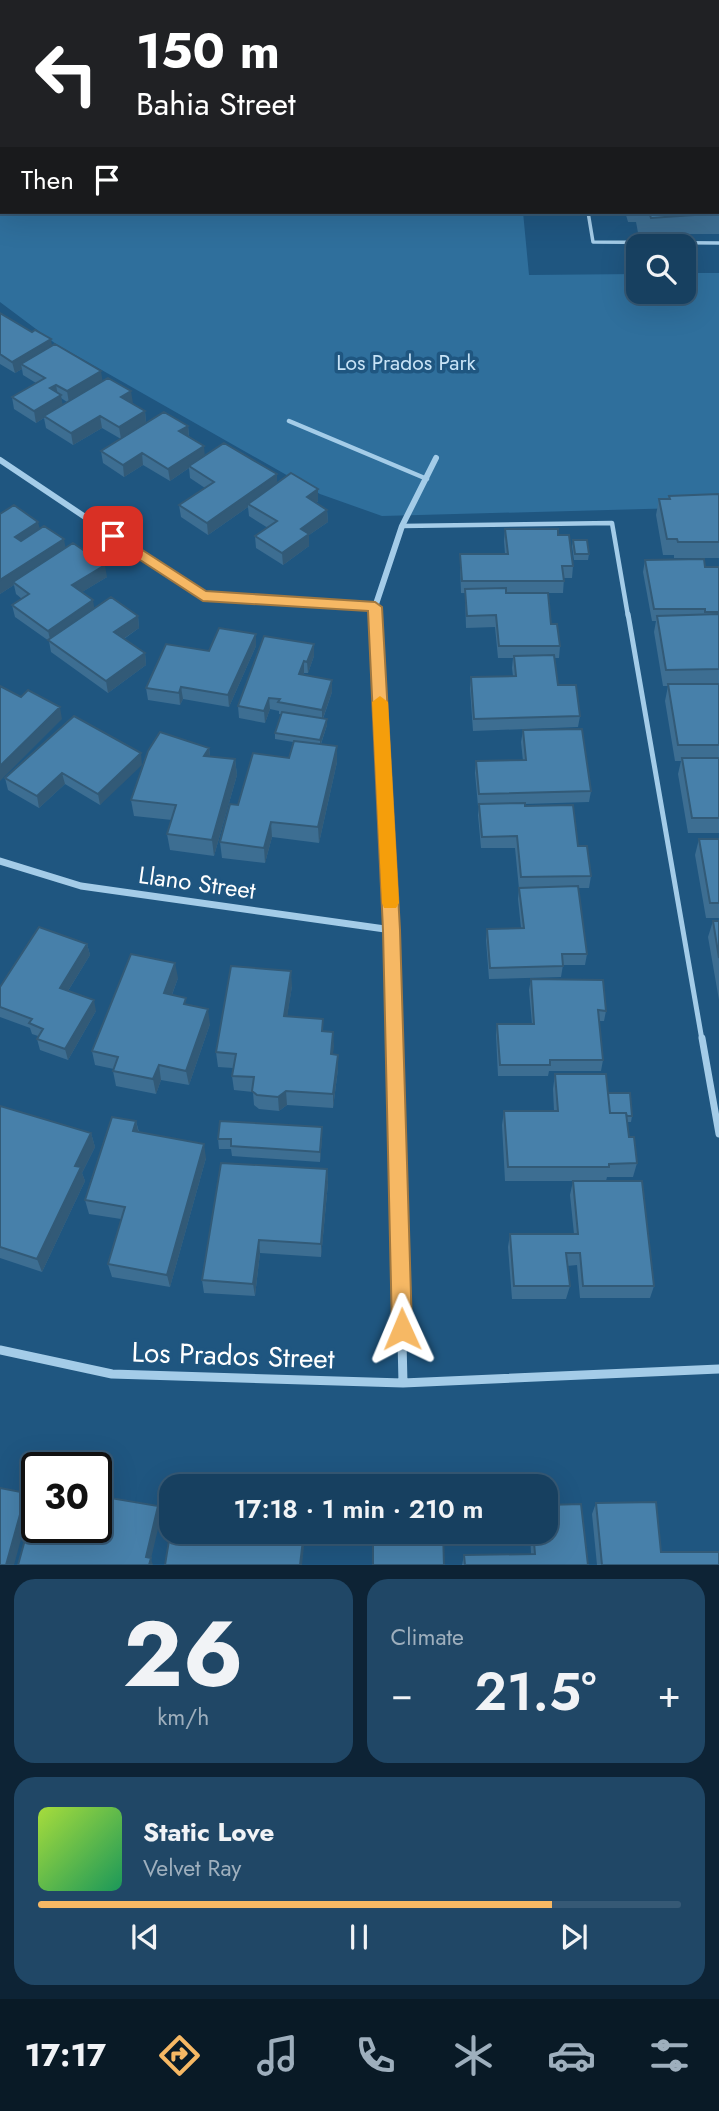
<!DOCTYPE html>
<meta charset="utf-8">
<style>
:root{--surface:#174060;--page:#204766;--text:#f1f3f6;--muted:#9eafbd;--line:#365975;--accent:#f6b864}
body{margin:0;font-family:Jost,sans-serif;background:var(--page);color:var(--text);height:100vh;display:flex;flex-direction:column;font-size:26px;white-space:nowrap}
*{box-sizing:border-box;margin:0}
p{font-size:23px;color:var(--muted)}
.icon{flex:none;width:38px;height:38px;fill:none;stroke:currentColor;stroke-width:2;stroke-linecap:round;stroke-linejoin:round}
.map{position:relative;height:1565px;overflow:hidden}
.drawer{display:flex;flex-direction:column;gap:14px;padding:14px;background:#0d2335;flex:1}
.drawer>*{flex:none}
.guide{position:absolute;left:0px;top:0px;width:719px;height:214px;box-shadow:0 7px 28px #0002,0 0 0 2px var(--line);background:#202124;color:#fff;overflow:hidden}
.buttons{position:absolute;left:626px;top:234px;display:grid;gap:14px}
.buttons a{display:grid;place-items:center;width:70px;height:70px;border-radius:14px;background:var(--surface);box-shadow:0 7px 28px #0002,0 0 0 2px var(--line);font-size:35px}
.speed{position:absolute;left:21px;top:1452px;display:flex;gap:14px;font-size:35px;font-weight:700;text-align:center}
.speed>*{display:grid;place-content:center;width:91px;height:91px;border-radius:50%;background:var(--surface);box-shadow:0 7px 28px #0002,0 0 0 2px var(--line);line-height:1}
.speed .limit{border:4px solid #111;border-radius:10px;background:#fff;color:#111}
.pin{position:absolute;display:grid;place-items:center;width:60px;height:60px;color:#fff;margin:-30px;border-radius:14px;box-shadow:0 4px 10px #0006}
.me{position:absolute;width:77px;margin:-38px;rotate:359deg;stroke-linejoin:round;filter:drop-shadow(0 0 5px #0008)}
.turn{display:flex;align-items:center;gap:24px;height:147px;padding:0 21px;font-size:32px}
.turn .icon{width:91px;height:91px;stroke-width:2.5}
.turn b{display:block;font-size:49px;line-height:60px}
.then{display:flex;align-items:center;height:66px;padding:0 21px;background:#0003;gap:14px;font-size:26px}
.big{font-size:52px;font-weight:600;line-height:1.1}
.drawer .card{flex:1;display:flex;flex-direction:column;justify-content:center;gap:10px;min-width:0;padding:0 24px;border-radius:21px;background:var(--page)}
.drawer .dial{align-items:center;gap:0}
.dial b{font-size:91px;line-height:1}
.song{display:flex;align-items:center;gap:21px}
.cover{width:84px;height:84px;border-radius:10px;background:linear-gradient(135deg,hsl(80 70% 55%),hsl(150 70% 35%))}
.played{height:7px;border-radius:4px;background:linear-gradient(90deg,var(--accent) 80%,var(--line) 80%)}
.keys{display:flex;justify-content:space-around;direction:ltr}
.heat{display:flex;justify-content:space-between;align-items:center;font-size:38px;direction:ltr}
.drawer .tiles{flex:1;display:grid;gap:14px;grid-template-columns:1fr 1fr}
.card:last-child{grid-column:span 2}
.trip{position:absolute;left:159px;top:1474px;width:399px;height:70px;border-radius:21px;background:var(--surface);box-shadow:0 7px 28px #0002,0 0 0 2px var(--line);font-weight:600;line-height:70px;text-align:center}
.menu{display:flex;height:112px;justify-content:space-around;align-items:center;background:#091a26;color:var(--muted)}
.menu .icon{width:49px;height:49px}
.menu .current{color:var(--accent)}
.menu b{font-size:32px;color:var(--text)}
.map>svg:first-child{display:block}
.green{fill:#2f6f9c}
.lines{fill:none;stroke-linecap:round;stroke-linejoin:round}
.lane-far3{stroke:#a4cce8;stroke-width:3.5}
.lane-far2{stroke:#a4cce8;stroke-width:4.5}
.lane-far1{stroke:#a4cce8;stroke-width:5}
.lane{stroke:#a4cce8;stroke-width:7}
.street-far2{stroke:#a4cce8;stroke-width:6}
.street-far1{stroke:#a4cce8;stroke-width:7}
.street{stroke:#a4cce8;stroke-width:9}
.wall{fill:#3d6e92;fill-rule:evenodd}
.shaded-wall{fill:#325a77}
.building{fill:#4780aa;stroke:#325a77;stroke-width:2}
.route{fill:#f6b864;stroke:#a07841;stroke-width:2}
.slow{fill:#f59e0b}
.labels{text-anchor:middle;stroke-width:7;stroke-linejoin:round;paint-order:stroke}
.far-park-label{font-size:21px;fill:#c8e3f6;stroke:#1f5680}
.street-label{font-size:24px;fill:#fff;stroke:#1f5680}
.near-street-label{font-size:28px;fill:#fff;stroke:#1f5680}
</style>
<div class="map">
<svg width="719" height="1565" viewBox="0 0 719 1565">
<rect width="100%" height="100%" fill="#1f5680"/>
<path class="green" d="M0 0H391L2 2V212H523L529 275 639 274V292H684V273H719V507L382 516 320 494 56 344 0 302Z"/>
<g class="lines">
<path class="lane-far3" d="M588 212 593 242 719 243"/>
<path class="lane-far2" d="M289 421 427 479
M402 526 612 523 628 616"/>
<path class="lane-far1" d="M628 614 702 1040"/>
<path class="lane" d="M702 1038 719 1134"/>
<path class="street-far2" d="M0 460 203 596 375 607
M375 616V607L402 526 436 458"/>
<path class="street-far1" d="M375 614 392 930 395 1040
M0 861 81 886 392 930"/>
<path class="street" d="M395 1038 403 1383
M0 1350 112 1374 403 1383 719 1369"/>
</g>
<path class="wall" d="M448 0H674V2H448Z
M679 0H719V71H718V2H679Z
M718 94H719V163H718Z
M719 176V234H689V238L648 241 647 238H639L636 222H628L626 215H597L596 212H718Z
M0 313 52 346 102 381 132 403 145 411 146 423 121 439 102 428 73 445 46 428 44 418 36 423 14 409 12 397 36 383 23 375 22 369 15 373 0 364ZM61 398 67 402 62 405Z
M188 426 189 436 205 456 277 483 318 489V501L316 503 327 510 328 522 309 535V546L283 565 256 548 255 536 268 528 249 516 248 507 208 535 181 517 179 505 205 488 190 478 189 468 170 481 143 465 124 477 103 463 101 451Z
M719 494V558H674V555H663L656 515 659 499H668L669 496Z
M0 514 40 529 107 577 82 592 94 609 138 616 139 628 124 639 145 653 146 665 108 693 51 652 49 641 15 617 12 605 22 599 16 594 14 585 0 594Z
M505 529 558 535 573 566 572 578H564L563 593H506L551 624 560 646 559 658H554L558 685 580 716 578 727 473 731 470 688 471 677 513 676 512 668 513 658H498L495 627 466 628 465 593H461L460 566V554H505L504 541Z
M573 540 589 554 588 560H574L572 546Z
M645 560 705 567H719V833H688L678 774 681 761H675L665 701 668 686H663L654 632 656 621H652L643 572Z
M314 644V656L308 673H304V675L332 680V692L323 719H327V725L321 744 337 746V762L319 843 272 837 265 863 222 858 220 842 238 805 289 758 293 742 275 739V733L281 714H279V711L270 709 265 723 239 718 238 706Z
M256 646 229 707 183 699 180 705 148 700 146 688 209 651Z
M523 730 591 791 589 802 525 804V806L578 846 591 876 589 888H578L587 954 585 965H563L561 977 489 979 486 940 487 929 521 928 518 899 519 889 515 848H481L478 815 479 806H478L475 773 476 761H523L521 742Z
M209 748 210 756 235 759 237 775 214 856 170 850 167 834 172 820 134 816 131 800Z
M141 753 100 805 65 784 39 808 8 790 5 778Z
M699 839H719V918H706L695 855Z
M713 921H719V1000L708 937Z
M87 944 90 955 68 991 96 1011 68 1060 40 1050 37 1039 38 1036 32 1034 30 1028 0 1017V987Z
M178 978 172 995 187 1005 210 1024 189 1085 161 1080 156 1094 116 1086 113 1071 114 1069 95 1065 92 1051Z
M531 979 606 1011 604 1021H599L603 1060 601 1071H549L548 1076H498L496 1035 497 1024H532L529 990Z
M292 986 287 1016 323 1031 333 1032V1054L338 1055V1069L333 1108 287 1105 279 1111 259 1109 254 1105 253 1092 234 1090 232 1076 233 1068 218 1067 216 1052Z
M555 1074 608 1093 632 1116 631 1122H627L629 1137 637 1163 633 1177H607L606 1181H505L502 1125 504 1111H554L553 1089Z
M0 1106 91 1133 95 1147 82 1173 85 1181 42 1272 0 1258Z
M136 1121 139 1132 206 1158 170 1287 112 1277 108 1264 121 1219 89 1214 85 1200Z
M322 1127V1137L320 1162 232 1156 231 1149H219L218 1139Z
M327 1169 328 1183 321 1257 260 1253 255 1296 204 1293 202 1280Z
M573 1181 654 1286 650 1298H580L577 1265 567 1266 570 1286 566 1299H512L508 1247 510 1234H574L570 1195Z
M596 1503 661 1552 719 1565H597L592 1514Z
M530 1531H546L588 1565H462L464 1555 531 1554Z"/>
<path class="shaded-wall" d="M51 339 53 351 21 364 22 369 15 373 12 362Z
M101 371 103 383 69 403 67 391Z
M56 385 58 396 61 395 63 406 36 423 34 411 50 388Z
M131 391 133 403 123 409 121 397Z
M145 411 146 423 121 439 119 427Z
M100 416 102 428 73 445 71 433Z
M188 426 189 438 179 431Z
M204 446 205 458 189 466V468L170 481 168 469Z
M142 453 143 465 124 477 123 465Z
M277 474V486L248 504V507L208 535 207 523Z
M318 489V501L307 509V497Z
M327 510 328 522 309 535V546L283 565 282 553 301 529Z
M38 522 41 533 17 549 15 537Z
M64 539 66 550 13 582 14 585 0 594V580Z
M105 565 107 577 74 597 72 585Z
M93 600 95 612 51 643 48 631Z
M138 616 139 628 116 644 114 632Z
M256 634V646L229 707 228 695Z
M314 644V656L308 673 307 662Z
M145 653 146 665 108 693 106 681Z
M304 661V673L300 686 299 674Z
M332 680V692L322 721V710Z
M181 687 183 699 180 705 179 693Z
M269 698 270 709 265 723 264 711Z
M60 707 62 719 0 781V766Z
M327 719V725L320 746V740Z
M337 746V762L319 843 318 827Z
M209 748 211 764 204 756Z
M141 753 142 765 100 805 98 794Z
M235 759 237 775 214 856 212 840Z
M62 773 65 784 39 808 37 796Z
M271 822 272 837 265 863 264 848Z
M87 944 90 955 63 999 60 988Z
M175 963 178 978 167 1008 164 993Z
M291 971 292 986 285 1031 284 1016Z
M94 1000 96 1011 68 1060 65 1049Z
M208 1009 210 1024 189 1085 186 1071Z
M333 1032 334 1047 331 1068V1054Z
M338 1055V1069L333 1108V1094Z
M159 1065 161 1080 156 1094 153 1079Z
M286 1091 287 1105 279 1111 278 1097Z
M136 1121 139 1135 133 1131Z
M322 1127V1137L320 1162V1152Z
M91 1133 95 1147 82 1173 85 1181 42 1272 37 1259 75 1166Z
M204 1144 206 1158 170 1287 167 1275Z
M327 1169 328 1183 321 1257V1244Z
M259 1240 260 1253 255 1296 253 1284Z
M26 1493 31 1503 14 1565H6Z
M158 1506 161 1516 151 1559 153 1565H149L146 1557Z
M304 1531 305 1537 302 1565H300Z"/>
<path class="building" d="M449 0H529V2H449Z
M539 0H580V2H539Z
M687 0H719V2H688Z
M718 31H719V49H718Z
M718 94H719V141H718Z
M718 176H719V211H718Z
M641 212H692L693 215 651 218 650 215H642Z
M0 313 32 332 35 330 51 339 12 362 0 354Z
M55 344 101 371 67 391 56 385 50 388 61 395 34 411 12 397 45 378 21 364Z
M108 378 131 391 121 397 145 411 119 427 100 416 71 433 44 416Z
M164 412 188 426 179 431 204 446 168 469 142 453 123 465 101 451Z
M224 443 277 474 207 523 179 505 214 482 189 466Z
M291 473 318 489 307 497 327 510 301 529 309 534 282 553 255 536 277 521 248 504Z
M719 494V542H678L677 539H667L659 499H670L669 496Z
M14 505 38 522 15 537 21 541 44 526 64 539 0 580V514Z
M505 529H558V535H569L573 566H562L564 581H462L460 554H508Z
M573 540H587L589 554H575Z
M73 543 105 565 72 585 93 600 48 631 12 605 29 594 13 582Z
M704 559 705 567H719V612H705V609H654L645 560Z
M506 588V593H548L551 624H557L560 646H499L496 615 467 616 465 589Z
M111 597 138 616 114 632 145 653 106 681 48 640Z
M719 614V669L666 670 657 616Z
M219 628 256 634 228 695 181 687 179 693 146 688 166 644 209 651Z
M264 636 314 644 307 662 304 661 299 674 332 680 322 710 278 702 280 699 269 698 264 711 238 706Z
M554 655 558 685H576L580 716 474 719 471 677 516 676 514 656Z
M668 684H719V745H678Z
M0 686 21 697 28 690 60 707 0 766Z
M282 712 327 719 320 740 275 733Z
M74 716 141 753 98 794 62 773 37 796 5 778Z
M582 729 591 791 479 794 476 761 526 760 523 730Z
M160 732 209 748 204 756 235 759 212 840 167 834 176 805 131 800 148 751Z
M294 741 337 746 318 827 271 822 264 848 220 842 230 804 238 805 253 753 289 758Z
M682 758H719V818H692Z
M525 803V806L573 805 578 846H587L591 876 521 877 517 836 482 837 479 804Z
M699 839H719V903H710Z
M578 886 587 954H562L563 966 490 968 487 929 524 928 519 888Z
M713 921H719V958Z
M39 927 87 944 60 988 94 1000 65 1049 37 1039 43 1029 29 1023 32 1019 0 1007V987Z
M131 954 175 963 164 993 186 998 184 1004 208 1009 186 1071 159 1065 153 1079 113 1071 118 1057 92 1051Z
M231 966 291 971 284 1016 323 1019 322 1031 333 1032 331 1054 338 1055 333 1094 286 1091 278 1097 257 1095 252 1091 254 1077 232 1076 236 1054 216 1052Z
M531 979 603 980 606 1011 598 1010 603 1060H550V1065H500L497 1024H534Z
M555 1074H606L610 1113H626L629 1137H634L637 1163 609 1164V1167H508L504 1111H558Z
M608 1093H630L632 1116H627L626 1113H610Z
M0 1106 91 1133 75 1166 81 1167 37 1259 0 1247Z
M112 1117 136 1121 133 1131 204 1144 167 1275 108 1264 125 1207 85 1200Z
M220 1121 322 1127 320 1152 231 1146V1139H218Z
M221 1163 327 1169 321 1244 259 1240 253 1284 202 1280Z
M573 1181H642L654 1286H583L580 1253H566L570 1286H514L510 1234H578Z
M0 1488 26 1493 6 1565H0Z
M96 1491 110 1493V1498L158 1506 146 1557 151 1558 149 1565H18L37 1496V1528H96Z
M656 1502 661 1552H719V1565H602L596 1503Z
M581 1504 588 1565H465L464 1555 535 1554 533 1531H546V1505Z
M172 1522V1531H304L300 1565H165Z
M373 1531H443L444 1565H373Z"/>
<path class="route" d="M113 531 206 591 375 602 382 607 400 930 412 1329 409 1336 402 1339 395 1336 392 1329 383 930 368 611 203 601 108 539V532Z"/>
<path class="slow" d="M380 696 388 702 399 903 396 908H384L382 903 372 702Z"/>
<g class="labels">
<g class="far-park-label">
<text x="406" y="370">Los Prados Park</text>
</g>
<g class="street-label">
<text transform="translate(197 883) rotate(8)" y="8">Llano Street</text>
</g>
<g class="near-street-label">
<text transform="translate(233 1355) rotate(2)" y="10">Los Prados Street</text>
</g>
</g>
</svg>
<div class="buttons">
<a><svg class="icon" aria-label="search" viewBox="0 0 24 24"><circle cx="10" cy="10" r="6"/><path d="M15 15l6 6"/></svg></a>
</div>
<div class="speed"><div class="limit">30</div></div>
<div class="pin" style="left:113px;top:536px;background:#d93025"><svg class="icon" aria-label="arrive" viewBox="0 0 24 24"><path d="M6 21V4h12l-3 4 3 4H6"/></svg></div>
<svg class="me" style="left:402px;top:1329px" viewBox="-20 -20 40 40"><path d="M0-17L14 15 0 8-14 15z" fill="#f6b864" stroke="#fff" stroke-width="4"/></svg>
<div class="trip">17:18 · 1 min · 210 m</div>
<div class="guide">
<div class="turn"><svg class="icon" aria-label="left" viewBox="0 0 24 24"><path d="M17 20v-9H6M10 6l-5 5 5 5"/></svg><div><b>150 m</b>Bahia Street</div></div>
<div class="then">Then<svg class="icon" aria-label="arrive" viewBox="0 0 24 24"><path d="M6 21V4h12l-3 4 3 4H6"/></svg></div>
</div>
</div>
<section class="drawer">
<div class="tiles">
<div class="card dial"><b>26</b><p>km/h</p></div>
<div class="card"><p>Climate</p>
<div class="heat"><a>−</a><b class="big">21.5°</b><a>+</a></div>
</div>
<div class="card">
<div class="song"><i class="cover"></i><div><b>Static Love</b><p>Velvet Ray</p></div></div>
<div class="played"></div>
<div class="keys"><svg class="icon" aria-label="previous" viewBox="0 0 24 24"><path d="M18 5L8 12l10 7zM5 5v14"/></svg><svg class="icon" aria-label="pause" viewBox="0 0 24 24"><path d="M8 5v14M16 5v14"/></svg><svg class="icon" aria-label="next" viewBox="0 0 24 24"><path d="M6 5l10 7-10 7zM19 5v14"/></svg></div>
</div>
</div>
</section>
<nav class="menu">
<b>17:17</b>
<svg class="icon current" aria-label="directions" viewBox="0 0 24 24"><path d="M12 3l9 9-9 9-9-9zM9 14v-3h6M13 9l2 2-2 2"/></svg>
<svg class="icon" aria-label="music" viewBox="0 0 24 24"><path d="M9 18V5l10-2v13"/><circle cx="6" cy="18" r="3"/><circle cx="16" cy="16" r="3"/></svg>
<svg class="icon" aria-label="phone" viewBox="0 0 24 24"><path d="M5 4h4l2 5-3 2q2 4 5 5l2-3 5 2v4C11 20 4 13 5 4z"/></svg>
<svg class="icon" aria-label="climate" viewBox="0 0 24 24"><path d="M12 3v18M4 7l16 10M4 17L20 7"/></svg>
<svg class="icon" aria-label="car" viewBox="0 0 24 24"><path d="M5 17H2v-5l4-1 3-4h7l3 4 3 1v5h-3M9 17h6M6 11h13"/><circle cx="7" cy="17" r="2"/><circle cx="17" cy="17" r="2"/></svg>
<svg class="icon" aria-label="filters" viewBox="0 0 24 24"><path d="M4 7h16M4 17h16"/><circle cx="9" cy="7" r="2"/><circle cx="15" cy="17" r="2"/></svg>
</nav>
